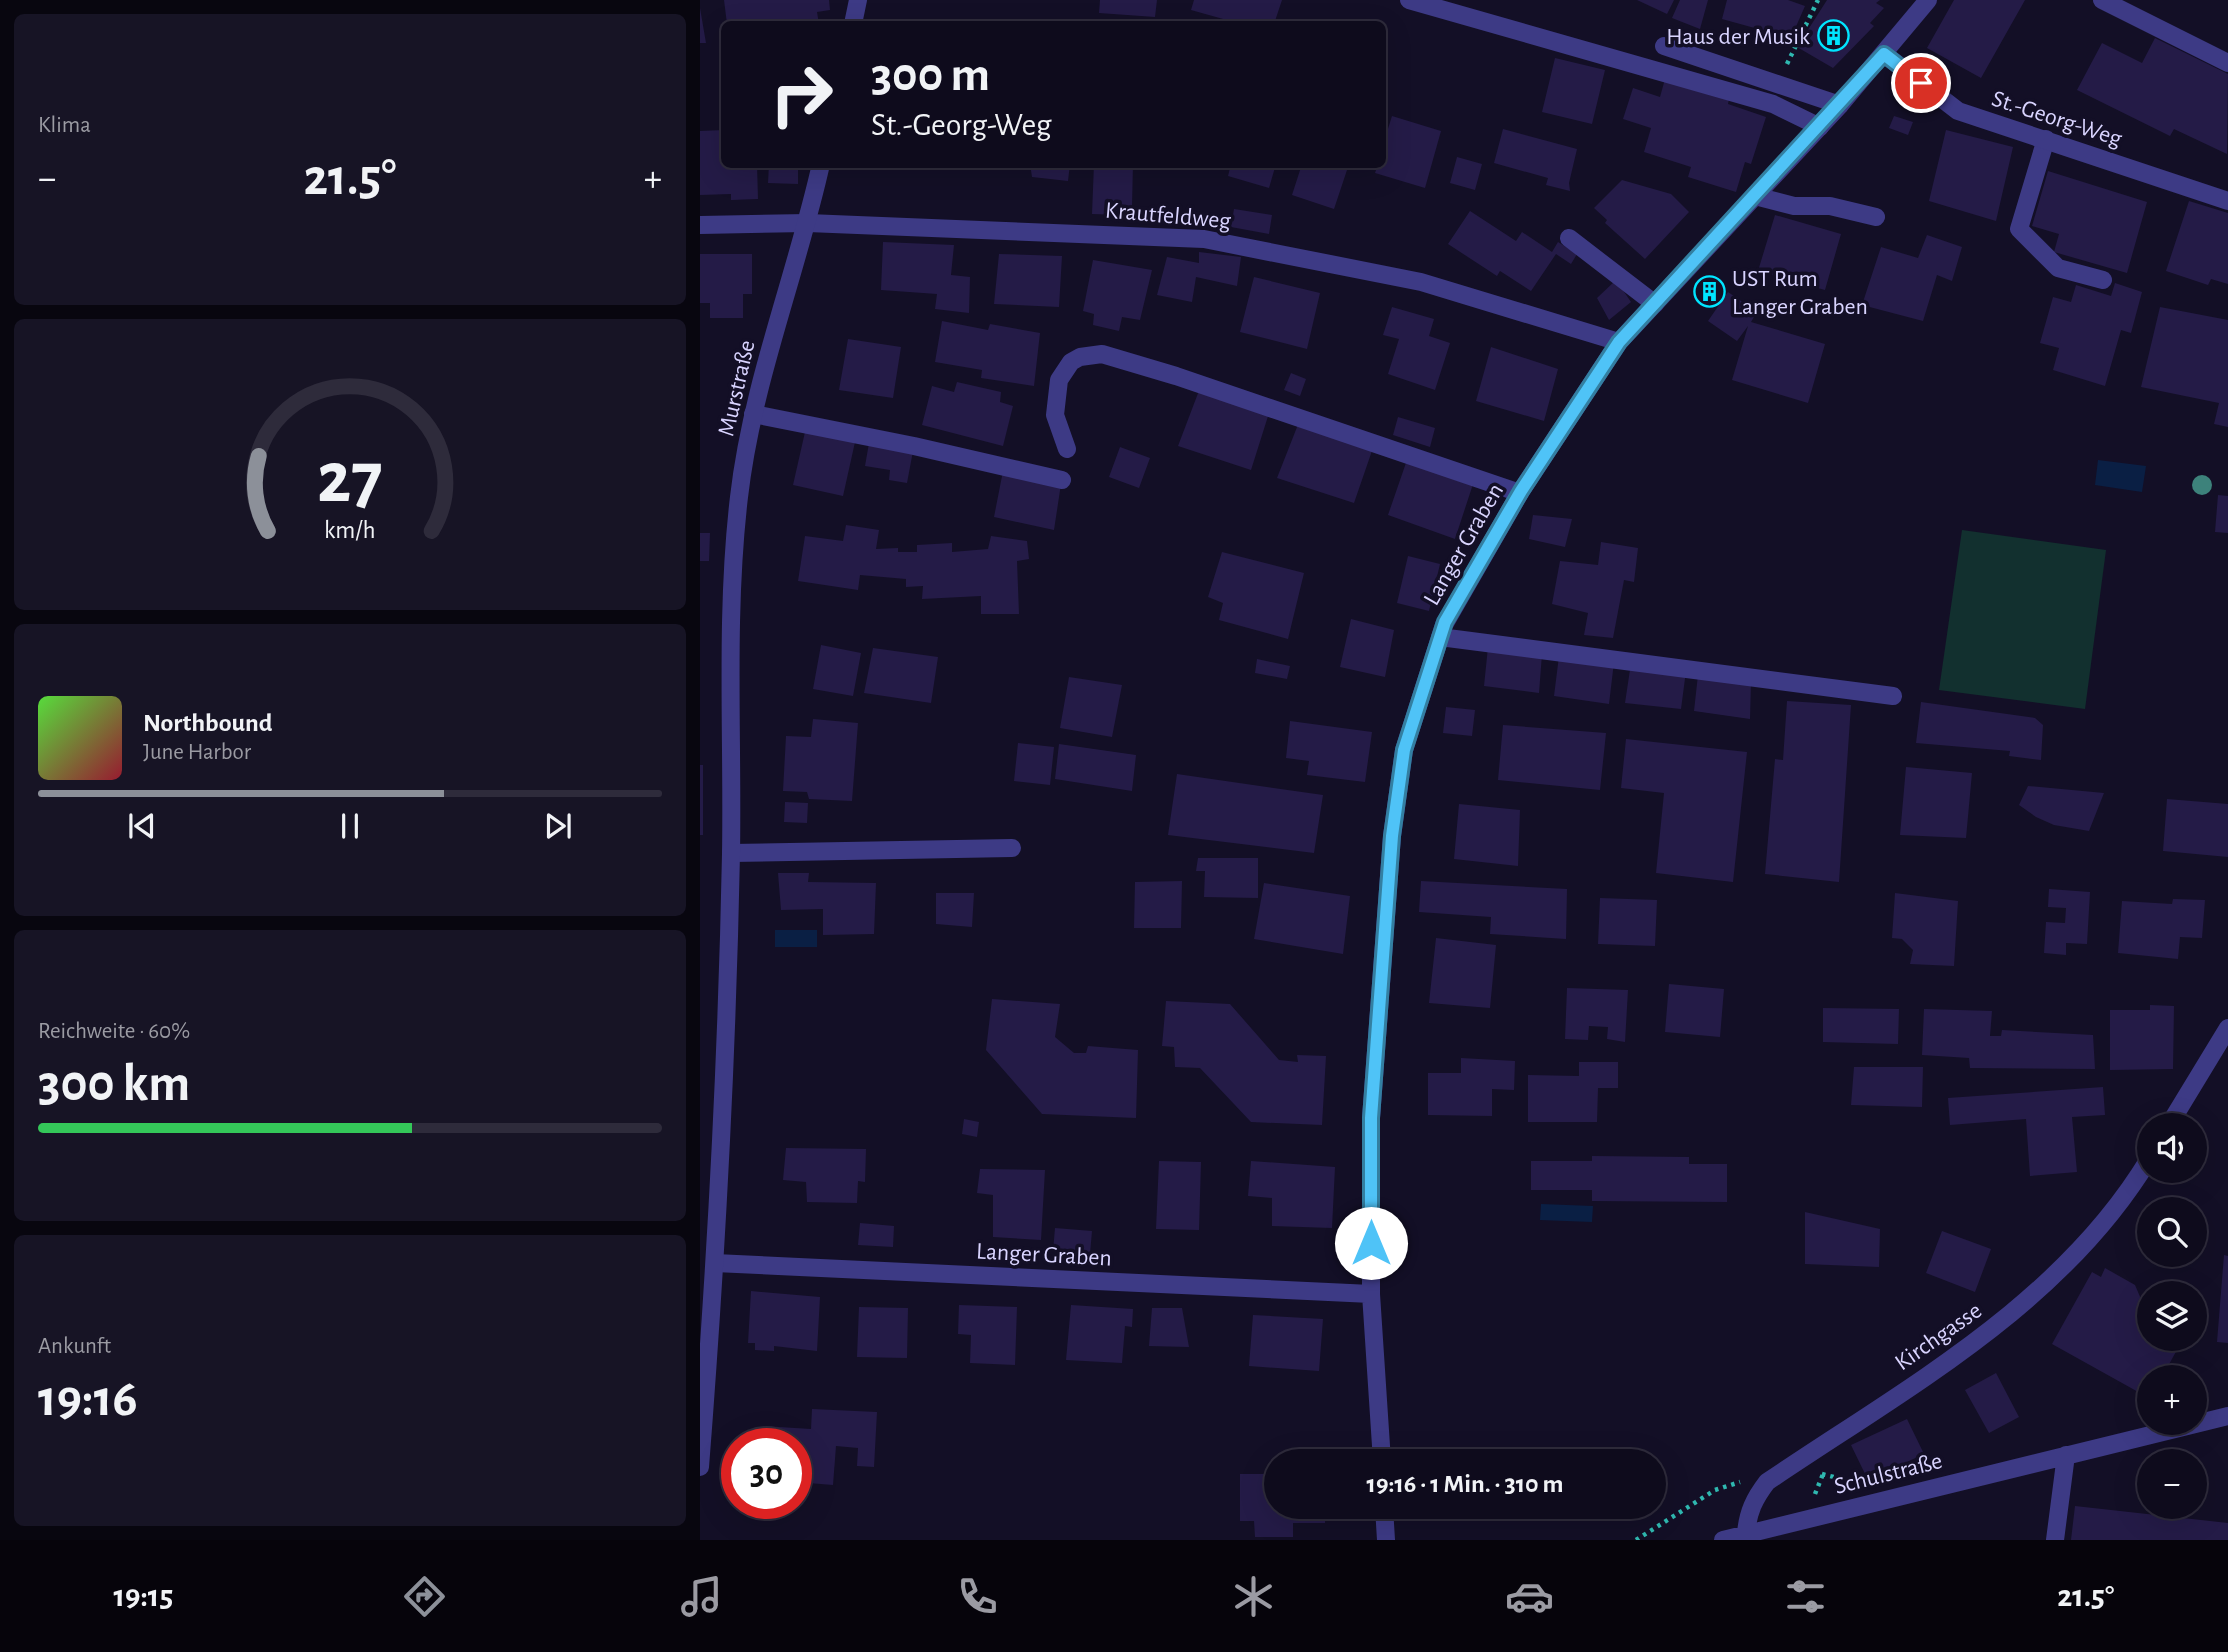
<!DOCTYPE html>
<html lang="de">
<meta charset="utf-8">
<style>
:root{--surface:#0e0b1c;--page:#171425;--text:#f1f3f6;--muted:#9b9ba3;--line:#2e2b3b;--accent:#8c9099}
body{margin:0;font-family:"Alegreya Sans",sans-serif;background:var(--page);color:var(--text);height:100vh;display:flex;flex-direction:column;font-size:26px;white-space:nowrap}
*{box-sizing:border-box;margin:0}
p{font-size:23px;color:var(--muted)}
.icon{flex:none;width:38px;height:38px;fill:none;stroke:currentColor;stroke-width:2;stroke-linecap:round;stroke-linejoin:round}
.map{position:relative;flex:1;overflow:hidden}
.sheet{display:flex;flex-direction:column;gap:14px;padding:14px;background:#08060f;width:700px}
.sheet>*{flex:none}
.top-card{position:absolute;left:21px;top:21px;width:665px;height:147px;border-radius:10px;box-shadow:0 7px 28px #0002,0 0 0 2px var(--line);background:#0e0b1c;color:var(--text);overflow:hidden}
.tools{position:absolute;left:1437px;top:1113px;display:grid;gap:14px}
.tools a{display:grid;place-items:center;width:70px;height:70px;border-radius:50%;background:var(--surface);box-shadow:0 7px 28px #0002,0 0 0 2px var(--line);font-size:35px}
.speed{position:absolute;left:21px;top:1428px;display:flex;gap:14px;font-size:35px;font-weight:700;text-align:center}
.speed>*{display:grid;place-content:center;width:91px;height:91px;border-radius:50%;background:var(--surface);box-shadow:0 7px 28px #0002,0 0 0 2px var(--line);line-height:1}
.speed .limit{border:10px solid #d22;background:#fff;color:#111}
.pin{position:absolute;display:grid;place-items:center;width:60px;height:60px;color:#fff;margin:-30px;border:4px solid #fff;border-radius:50%;box-shadow:0 2px 7px #0007}
.me{position:absolute;width:77px;margin:-38px;rotate:0deg;stroke-linejoin:round;filter:drop-shadow(0 0 5px #0008)}
.turn{display:flex;align-items:center;gap:24px;height:147px;padding:0 35px;font-size:32px}
.turn .icon{width:91px;height:91px;stroke-width:2.5}
.turn b{display:block;font-size:49px;line-height:60px}
.big{font-size:52px;font-weight:600;line-height:1.1}
.sheet .card{flex:1;display:flex;flex-direction:column;justify-content:center;gap:10px;min-width:0;padding:0 24px;border-radius:10px;background:var(--page)}
.sheet .dial{align-items:center;gap:0}
.dial svg{height:182px;overflow:visible;fill:none;stroke:var(--line);stroke-width:7;stroke-linecap:round;text-anchor:middle}
.dial text{fill:var(--text);stroke:none}
.song{display:flex;align-items:center;gap:21px}
.cover{width:84px;height:84px;border-radius:10px;background:linear-gradient(135deg,hsl(110 70% 55%),hsl(350 70% 35%))}
.played{height:7px;border-radius:4px;background:linear-gradient(90deg,var(--accent) 65%,var(--line) 65%)}
.keys{display:flex;justify-content:space-around;direction:ltr}
.heat{display:flex;justify-content:space-between;align-items:center;font-size:38px;direction:ltr}
.charge{height:10px;border-radius:5px;background:linear-gradient(90deg,#34c759 60%,var(--line) 0)}
.trip{position:absolute;left:564px;top:1449px;width:402px;height:70px;border-radius:35px;background:var(--surface);box-shadow:0 7px 28px #0002,0 0 0 2px var(--line);font-weight:600;line-height:70px;text-align:center}
.tab-bar{display:flex;height:112px;justify-content:space-around;align-items:center;background:#06040b;color:var(--muted)}
.tab-bar .icon{width:49px;height:49px}
.tab-bar .current{color:var(--accent)}
.tab-bar b{font-size:32px;color:var(--text)}
main{display:flex;flex:1;min-height:0}
.map>svg:first-child{display:block}
.green{fill:#12302f}
.water{fill:#0a1f44}
.building{fill:#241b47}
.lines{fill:none;stroke-linecap:round;stroke-linejoin:round}
.path{stroke:#2fb8b0;stroke-width:4.5;stroke-dasharray:3.5 5;stroke-linecap:butt}
.service{stroke:#3d3a85;stroke-width:18}
.minor{stroke:#3d3a85;stroke-width:18}
.tertiary{stroke:#3d3a85;stroke-width:18}
.tree{fill:#3d827b}
.route-casing{stroke:#337fa1;stroke-width:18}
.route{stroke:#4fc3f7;stroke-width:12}
.labels{text-anchor:middle;stroke-width:7;stroke-linejoin:round;paint-order:stroke}
.poi-label{font-size:24px;fill:#d9d4ff;stroke:#130f26;text-anchor:end}
.street-label{font-size:24px;fill:#d9d4ff;stroke:#130f26}
</style>
<main>
<section class="sheet">
<div class="card"><p>Klima</p>
<div class="heat"><a>−</a><b class="big">21.5°</b><a>+</a></div>
</div>
<div class="card dial"><svg viewBox="0 0 100 80">
<path d="M14 69A42 42 0 1 1 86 69"/>
<path d="M14 69A42 42 0 0 1 10 36" stroke="#8c9099"/>
<text x="50" y="56" font-size="32" font-weight="700">27</text>
<text x="50" y="72" font-size="11">km/h</text>
</svg></div>
<div class="card">
<div class="song"><i class="cover"></i><div><b>Northbound</b><p>June Harbor</p></div></div>
<div class="played"></div>
<div class="keys"><svg class="icon" aria-label="previous" viewBox="0 0 24 24"><path d="M18 5L8 12l10 7zM5 5v14"/></svg><svg class="icon" aria-label="pause" viewBox="0 0 24 24"><path d="M8 5v14M16 5v14"/></svg><svg class="icon" aria-label="next" viewBox="0 0 24 24"><path d="M6 5l10 7-10 7zM19 5v14"/></svg></div>
</div>
<div class="card"><p>Reichweite · 60%</p><b class="big">300 km</b><div class="charge"></div></div>
<div class="card"><p>Ankunft</p><b class="big">19:16</b></div>
</section>
<div class="map">
<svg width="1528" height="1540" viewBox="0 0 1528 1540">
<rect width="100%" height="100%" fill="#130f26"/>
<path class="green" d="M1262 530 1406 550 1385 709 1239 690Z"/>
<path class="water" d="M1398 460 1446 466 1442 492 1395 485Z
M75 930H117V947H75Z
M841 1204 893 1206 892 1222 840 1220Z"/>
<path class="building" d="M24 0H129L130 10 117 12 119 24H27Z
M400 0H457L455 17 399 13Z
M494 0H582L574 24H541L491 10Z
M937 0H974L967 14Z
M980 0H1008L1000 29 972 18Z
M1027 0H1088L1105 6 1091 38 1022 19Z
M1127 0H1180L1176 3 1184 8 1170 23 1174 26 1133 68 1097 47Z
M1254 0H1325L1281 78 1227 48Z
M0 8 6 43H0Z
M1455 38 1528 74 1527 154 1474 129 1470 136 1377 90 1402 43 1442 63Z
M855 58 905 70 892 124 842 112Z
M965 79 1029 99 1028 104 1066 117 1051 164 1045 162 1036 192 988 177 991 167 944 152 951 128 923 119 933 88 960 97Z
M692 116 741 131 725 188 675 173 678 164H682V148Z
M1194 116 1213 122 1208 135 1189 128Z
M803 129 877 149 869 183 870 191 846 185 848 178 794 163Z
M24 130V164H57L58 199 31 200V194L0 195V131Z
M1246 130 1313 147 1296 221 1229 201Z
M757 157 782 164 775 190 750 183Z
M69 164H98V184L68 183Z
M330 164H370L368 181 332 177Z
M394 164H433L432 206H423V215L392 214Z
M531 164H576L569 188 528 176Z
M602 164H649L634 209 592 195Z
M1348 171 1447 202 1427 273 1354 252 1359 234 1332 226Z
M922 180 971 194 989 212 945 259 905 223 907 220 894 208Z
M1489 201 1528 213V284L1511 279 1508 285 1466 271Z
M534 209 572 215 569 234 531 227Z
M770 211 816 241 822 232 852 252 858 242 877 254 871 264 856 254 831 291 800 271 797 276 748 244Z
M1075 215 1141 234 1125 290 1058 271Z
M1227 235 1262 247 1252 281 1237 275 1223 321 1162 305 1181 247 1218 258Z
M183 242 254 245 251 275 270 277 269 313 235 309 237 294 181 290Z
M499 252 541 257 537 286 496 277 492 302 457 295 467 257 499 263Z
M0 254H52V294H43V318H10V303H0Z
M299 254 362 256 359 307 294 304Z
M393 260 452 270 440 320 422 317 419 331 393 325 394 314 383 311Z
M554 277 620 293 607 349 540 332Z
M1008 278 1023 291 1011 305 995 292Z
M916 280 931 302 909 320 897 298Z
M1415 283 1442 292 1431 333 1421 330 1405 386 1353 370 1359 348 1340 343 1353 297 1371 302 1376 285 1411 296Z
M1028 292 1057 312 1051 322 1125 344 1108 403 1032 380 1048 326 1037 341 1008 321Z
M692 307 734 319 729 336 750 343 735 390 688 374 699 339 683 335Z
M1460 307 1528 320V427L1514 424 1519 403 1441 387Z
M242 321 288 330 290 324 340 333 334 386 281 378 282 370 235 362Z
M148 339 201 347 193 398 139 390Z
M791 347 858 369 844 421 776 401Z
M591 373 606 379 600 396 584 390Z
M257 382 301 392 300 402 313 406 303 446 222 425 232 386 254 392Z
M500 388 569 413 551 470 478 446Z
M698 417 735 428 730 447 693 435Z
M599 422 674 445 654 503 577 478Z
M105 432 155 442 143 496 93 485Z
M169 443 213 451 207 483 189 480 190 470 165 466Z
M420 447 450 458 439 488 409 477Z
M708 457 775 478 755 539 688 515Z
M303 471 361 484 354 530 294 517Z
M1518 495 1528 496V533L1515 532Z
M833 515 872 519 865 547 829 539Z
M146 525 179 530 176 549 198 548V552H217V545L252 543V552L288 549 291 536 327 541 329 559 317 561 319 614H281V596L222 599 223 586 206 587V579L160 575 158 590 98 581 105 536 143 541Z
M0 533H10L9 561H0Z
M901 542 938 548 934 582 924 580 913 638 884 635 888 613 852 604 860 561 898 565Z
M522 552 604 573 588 639 519 620 523 603 508 597Z
M708 556 740 564 729 611 697 603Z
M651 619 694 630 685 677 640 667Z
M121 645 161 653 153 696 113 689Z
M788 647 842 654 839 693 784 686Z
M173 648 238 657 231 703 164 693Z
M859 656 914 662 909 704 854 696Z
M557 659 590 666 587 679 555 673Z
M931 663 986 671 981 709 925 703Z
M998 675 1051 681 1050 719 994 711Z
M369 677 422 685 412 737 360 728Z
M1087 701 1151 705 1139 882 1065 874 1075 759 1083 760Z
M1221 702 1335 718 1343 725 1341 760 1309 756 1310 751 1216 743Z
M746 707 775 710 772 736 743 733Z
M113 719 158 723 152 801 109 799 107 792 83 791 86 736 111 737Z
M590 721 672 732 665 782 607 775 609 761 586 758Z
M803 725 906 733 900 790 798 780Z
M926 739 1047 752 1033 882 956 873 964 793 921 788Z
M318 743 354 747 350 785 314 781Z
M359 744 436 755 432 791 355 779Z
M0 765H3V835H0Z
M1206 767 1272 773 1266 838 1200 835Z
M477 774 623 795 614 853 468 835Z
M1328 786 1404 793 1389 831 1354 825 1336 817 1319 805Z
M1467 799 1528 804V857L1463 851Z
M85 802 108 803 107 823 84 822Z
M759 804 820 810 818 866 754 859Z
M498 858H558V898L504 897 505 871H496Z
M78 873H109L108 882 176 883 174 934 123 935V909L81 910Z
M482 881 481 928H434L435 882Z
M721 881 867 889 866 939 790 934 791 917 719 912Z
M564 883 650 896 643 954 554 939Z
M1349 889 1390 892 1387 944 1366 943V955L1344 953 1346 922 1365 923 1366 908 1348 907Z
M236 893H274L272 927 236 924Z
M1195 893 1258 901 1254 966 1210 964 1213 950 1202 939 1192 938Z
M900 898 957 900 955 946 898 944Z
M1473 899 1505 900 1502 938 1480 937 1478 959 1418 953 1422 901 1472 904Z
M736 938 796 945 790 1008 729 1003Z
M969 984 1024 989 1020 1037 965 1032Z
M867 988 928 990 925 1042 907 1039 908 1027 889 1026 888 1040 865 1039Z
M292 999 360 1004 355 1037 374 1053H386L388 1046 438 1050 436 1118 342 1114 286 1050Z
M466 1001 530 1004 579 1060 598 1062 597 1055 626 1056 622 1125 551 1122 500 1068 475 1067 474 1047 462 1046Z
M1450 1005 1474 1006 1473 1069 1410 1070V1010H1450Z
M1123 1008 1199 1009 1198 1044 1123 1042Z
M1224 1009 1292 1011 1290 1036H1301L1302 1030 1393 1035 1395 1069 1270 1068 1269 1058 1222 1055Z
M761 1058 815 1061 814 1090 792 1089V1116L728 1115V1073H761Z
M879 1062H918V1088H898L897 1122H828V1075L879 1076Z
M1154 1067H1223L1222 1107 1151 1105Z
M1403 1087 1405 1115 1372 1117 1377 1172 1330 1176 1326 1119 1250 1125 1248 1098Z
M264 1119 279 1122 277 1137 262 1134Z
M86 1148 166 1149 165 1182 158 1181 157 1203 107 1202 106 1182 83 1180Z
M892 1156 989 1157V1164H1027V1202L892 1201V1190H831V1161H892Z
M459 1161 501 1162 499 1230 456 1229Z
M551 1161 635 1167 632 1228 572 1226V1198L548 1196Z
M280 1169 345 1170 341 1240 293 1237V1195L277 1193Z
M1105 1212 1180 1229 1179 1267 1105 1264Z
M160 1223 194 1226 193 1247 158 1245Z
M355 1228 392 1231 390 1254 353 1251Z
M1242 1231 1291 1249 1275 1292 1226 1273Z
M1524 1255 1528 1256V1343L1517 1342Z
M1405 1268 1435 1285 1441 1299 1449 1304V1339H1483L1462 1377H1449V1398L1352 1344 1392 1272 1401 1277Z
M51 1291 120 1297 117 1351 74 1346V1351L55 1350V1343H48Z
M259 1305 317 1307 315 1365 270 1363 271 1335 258 1334Z
M371 1305 433 1309 432 1327 425 1326 422 1363 366 1360Z
M159 1307 208 1308 207 1358 157 1357Z
M452 1308H482L489 1347 449 1346Z
M553 1315 623 1319 619 1371 549 1366Z
M1296 1373 1319 1417 1289 1433 1265 1390Z
M112 1409 177 1412 174 1467 157 1466 158 1448 136 1446 133 1485 96 1482V1444H62L63 1426 111 1429Z
M1207 1419 1224 1454 1168 1480 1151 1445Z
M540 1474H576V1507H625V1523H593V1537H555L554 1521H540Z
M1375 1506 1528 1523V1540H1371Z"/>
<g class="lines">
<path class="path" d="M1087 64 1118 0
M1122 1474 1134 1477 1139 1489
M1115 1494 1123 1474
M936 1540 1015 1490 1040 1482"/>
<path class="service" d="M709 0 1073 104 1120 127
M964 46 1140 105
M1346 139 1319 229 1358 268 1403 280
M1055 196 1094 206H1130L1176 217
M869 238 955 304
M53 414 214 446 362 480
M367 449 355 415 359 380 371 362 380 357 402 354 476 376 820 493
M740 637 1193 696
M31 853 312 848"/>
<path class="minor" d="M1402 0 1528 63
M1184 54 1258 111 1528 201
M0 225 108 223 504 239 721 282 919 342
M1469 1125 1528 1028
M15 1263 671 1294
M682 1461 671 1294V1118L692 836 704 750 744 625 821 491 919 342 1140 105 1228 0
M684 1507 686 1540
M1046 1533C1048 1512 1054 1499 1067 1482 1204 1389 1361 1305 1449 1159
M1023 1540 1528 1416
M1355 1540 1366 1455"/>
<path class="tertiary" d="M153 24 158 0
M0 1467C16 1263 27 1059 31 854 33 735 25 616 39 497 52 383 96 276 121 164"/>
</g>
<circle class="tree" cx="1502" cy="485" r="10"/>
<g class="lines">
<defs>
<path id="route" d="M671 1243V1118L692 836 704 750 745 622 821 491 919 342 1184 54 1221 83"/>
</defs>
<use href="#route" class="route-casing"/>
<use href="#route" class="route"/>
</g>
<defs>
<symbol id="building-ring" viewBox="-11 -11 22 22"><circle r="9.5" fill="#130f26" stroke="#00e5ff" stroke-width="1.5"/><path d="M-4-6H4V6H1V3H-1V6H-4ZM-2.5-4.3h1.7v1.8h-1.7ZM.8-4.3h1.7v1.8H.8ZM-2.5-1h1.7V.8h-1.7ZM.8-1h1.7V.8H.8Z" fill="#00e5ff"/></symbol>
</defs>
<g fill-rule="evenodd">
<use href="#building-ring" x="1116" y="18" width="35" height="35"/>
<use href="#building-ring" x="992" y="274" width="35" height="35"/>
</g>
<g class="labels">
<g class="poi-label">
<text x="1110" y="44">Haus der Musik</text>
<text x="1032" y="286" text-anchor="start">UST Rum<tspan x="1032" dy="28">Langer Graben</tspan></text>
</g>
<g class="street-label">
<text transform="translate(1357 118) rotate(18)" y="8">St.-Georg-Weg</text>
<text transform="translate(468 215) rotate(5)" y="8">Krautfeldweg</text>
<text transform="translate(36 388) rotate(-77)" y="8">Murstraße</text>
<text transform="translate(763 544) rotate(-60)" y="8">Langer Graben</text>
<text transform="translate(344 1254) rotate(3)" y="8">Langer Graben</text>
<text transform="translate(1238 1336) rotate(-35)" y="8">Kirchgasse</text>
<text transform="translate(1188 1473) rotate(-14)" y="8">Schulstraße</text>
</g>
</g>
</svg>
<div class="tools">
<a><svg class="icon" aria-label="sound" viewBox="0 0 24 24"><path d="M4 9h4l5-4v14l-5-4H4zM17 9q2 3 0 6"/></svg></a>
<a><svg class="icon" aria-label="search" viewBox="0 0 24 24"><circle cx="10" cy="10" r="6"/><path d="M15 15l6 6"/></svg></a>
<a><svg class="icon" aria-label="layers" viewBox="0 0 24 24"><path d="M12 4l9 5-9 5-9-5zM3 14l9 5 9-5"/></svg></a>
<a>+</a>
<a>−</a>
</div>
<div class="speed"><div class="limit">30</div></div>
<div class="pin" style="left:1221px;top:83px;background:#d93025"><svg class="icon" aria-label="arrive" viewBox="0 0 24 24"><path d="M6 21V4h12l-3 4 3 4H6"/></svg></div>
<svg class="me" style="left:671px;top:1243px" viewBox="-20 -20 40 40"><circle r="19" fill="#fff"/><path d="M0-13L10 11 0 6-10 11z" fill="#4fc3f7"/></svg>
<div class="trip">19:16 · 1 Min. · 310 m</div>
<div class="top-card">
<div class="turn"><svg class="icon" aria-label="right" viewBox="0 0 24 24"><path d="M7 20v-9h11M14 6l5 5-5 5"/></svg><div><b>300 m</b>St.-Georg-Weg</div></div>
</div>
</div>
</main>
<nav class="tab-bar">
<b>19:15</b>
<svg class="icon current" aria-label="directions" viewBox="0 0 24 24"><path d="M12 3l9 9-9 9-9-9zM9 14v-3h6M13 9l2 2-2 2"/></svg>
<svg class="icon" aria-label="music" viewBox="0 0 24 24"><path d="M9 18V5l10-2v13"/><circle cx="6" cy="18" r="3"/><circle cx="16" cy="16" r="3"/></svg>
<svg class="icon" aria-label="phone" viewBox="0 0 24 24"><path d="M5 4h4l2 5-3 2q2 4 5 5l2-3 5 2v4C11 20 4 13 5 4z"/></svg>
<svg class="icon" aria-label="climate" viewBox="0 0 24 24"><path d="M12 3v18M4 7l16 10M4 17L20 7"/></svg>
<svg class="icon" aria-label="car" viewBox="0 0 24 24"><path d="M5 17H2v-5l4-1 3-4h7l3 4 3 1v5h-3M9 17h6M6 11h13"/><circle cx="7" cy="17" r="2"/><circle cx="17" cy="17" r="2"/></svg>
<svg class="icon" aria-label="filters" viewBox="0 0 24 24"><path d="M4 7h16M4 17h16"/><circle cx="9" cy="7" r="2"/><circle cx="15" cy="17" r="2"/></svg>
<b>21.5°</b>
</nav>
